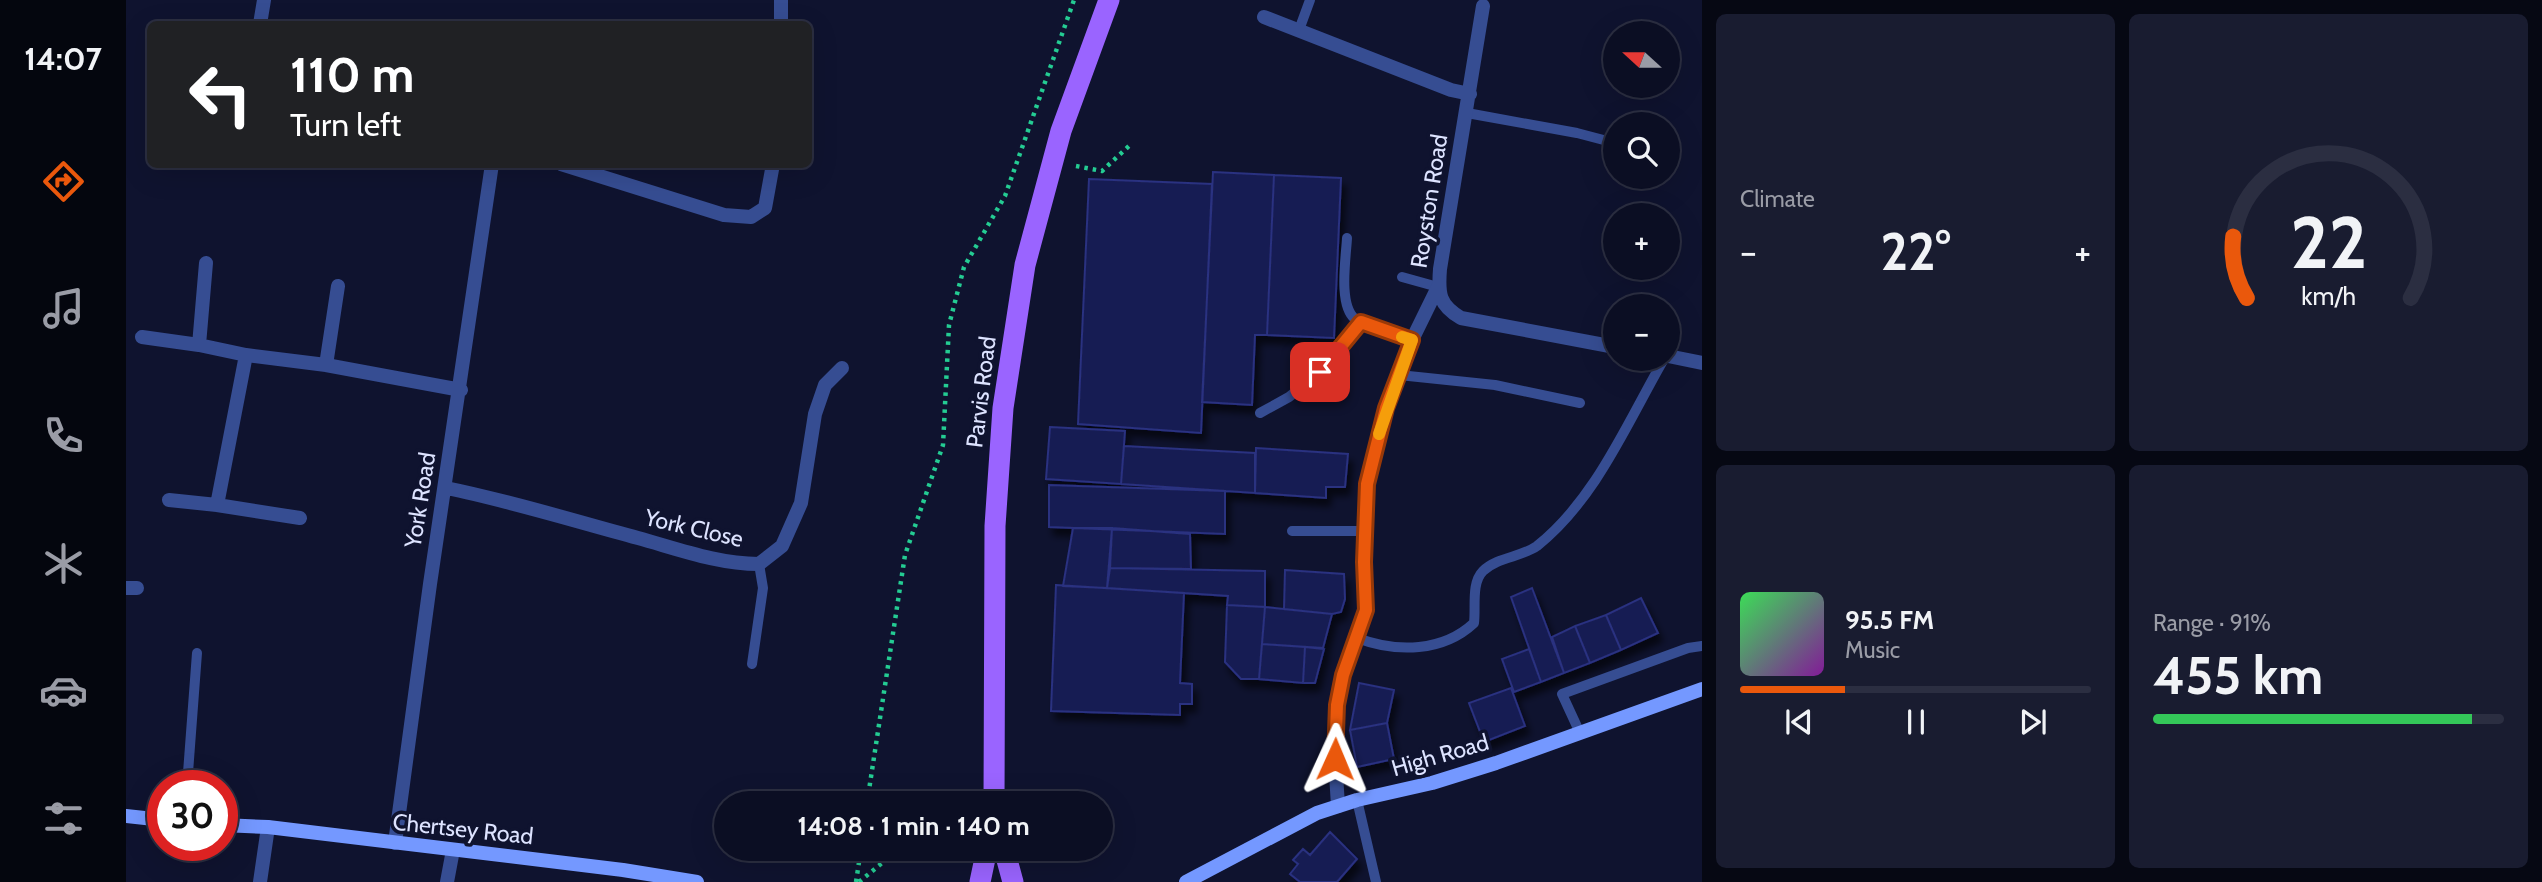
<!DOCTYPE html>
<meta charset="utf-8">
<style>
:root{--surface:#0b0e23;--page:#191c30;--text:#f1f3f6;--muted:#9a9ca6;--line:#2b2e41;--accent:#ea580c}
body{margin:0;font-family:Cabin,sans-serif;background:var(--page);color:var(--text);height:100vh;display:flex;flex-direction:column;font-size:26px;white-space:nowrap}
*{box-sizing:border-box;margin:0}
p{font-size:23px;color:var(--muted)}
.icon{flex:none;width:38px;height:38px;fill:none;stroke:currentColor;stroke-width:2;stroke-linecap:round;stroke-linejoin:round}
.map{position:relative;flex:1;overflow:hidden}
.details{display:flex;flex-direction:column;gap:14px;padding:14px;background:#060813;width:840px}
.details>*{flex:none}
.banner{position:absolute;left:21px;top:21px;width:665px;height:147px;border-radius:10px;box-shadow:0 7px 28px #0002,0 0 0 2px var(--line);background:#202124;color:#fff;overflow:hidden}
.needle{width:46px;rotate:291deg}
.controls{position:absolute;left:1477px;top:21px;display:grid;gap:14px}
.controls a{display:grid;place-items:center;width:77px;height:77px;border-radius:50%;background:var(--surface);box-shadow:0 7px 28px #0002,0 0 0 2px var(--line);font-size:35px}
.speed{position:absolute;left:21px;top:770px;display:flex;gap:14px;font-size:35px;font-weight:700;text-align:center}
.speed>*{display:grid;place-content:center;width:91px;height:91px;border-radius:50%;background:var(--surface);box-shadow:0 7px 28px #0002,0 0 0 2px var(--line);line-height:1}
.speed .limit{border:10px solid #d22;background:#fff;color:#111}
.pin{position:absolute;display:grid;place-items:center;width:60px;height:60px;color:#fff;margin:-30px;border-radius:14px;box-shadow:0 4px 10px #0006}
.me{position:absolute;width:77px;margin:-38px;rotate:1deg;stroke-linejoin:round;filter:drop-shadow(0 0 5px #0008)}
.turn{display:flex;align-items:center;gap:24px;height:147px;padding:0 28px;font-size:32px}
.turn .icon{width:91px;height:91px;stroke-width:2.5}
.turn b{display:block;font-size:49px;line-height:60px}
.big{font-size:52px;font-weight:700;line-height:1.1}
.details .card{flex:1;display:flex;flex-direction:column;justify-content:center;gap:10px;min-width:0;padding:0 24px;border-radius:10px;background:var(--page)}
.details .dial{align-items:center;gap:0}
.dial svg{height:182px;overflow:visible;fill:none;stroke:var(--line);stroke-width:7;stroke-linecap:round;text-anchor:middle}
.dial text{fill:var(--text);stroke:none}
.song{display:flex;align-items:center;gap:21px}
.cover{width:84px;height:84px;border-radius:10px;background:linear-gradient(135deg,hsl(130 70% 55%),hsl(290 70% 35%))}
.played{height:7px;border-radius:4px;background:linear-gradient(90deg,var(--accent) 30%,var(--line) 30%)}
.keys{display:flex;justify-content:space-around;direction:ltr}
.heat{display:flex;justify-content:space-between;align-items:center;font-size:38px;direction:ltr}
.charge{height:10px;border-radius:5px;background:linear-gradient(90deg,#34c759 91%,var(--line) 0)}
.details .tiles{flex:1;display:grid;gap:14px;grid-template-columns:repeat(2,1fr)}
.trip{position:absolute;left:588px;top:791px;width:399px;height:70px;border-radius:35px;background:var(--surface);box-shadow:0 7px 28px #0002,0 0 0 2px var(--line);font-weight:700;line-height:70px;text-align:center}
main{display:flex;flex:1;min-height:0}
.tab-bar{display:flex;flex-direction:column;width:126px;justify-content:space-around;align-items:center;background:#04060e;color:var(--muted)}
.tab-bar .icon{width:49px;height:49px}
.tab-bar .on{color:var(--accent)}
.tab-bar b{font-size:32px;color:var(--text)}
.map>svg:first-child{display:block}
.building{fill:#191e52;stroke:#293080;stroke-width:2;filter:url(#shadow)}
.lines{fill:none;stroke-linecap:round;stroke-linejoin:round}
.path{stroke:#24cc93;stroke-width:4.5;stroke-dasharray:3.5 5;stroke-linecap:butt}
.lane{stroke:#364d92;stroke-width:10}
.street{stroke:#364d92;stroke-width:14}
.secondary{stroke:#7498ff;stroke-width:14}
.primary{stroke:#9a64ff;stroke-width:21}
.route-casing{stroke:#983908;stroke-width:18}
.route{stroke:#ea580c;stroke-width:12}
.slow{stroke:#f59e0b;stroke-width:12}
.labels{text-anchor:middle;stroke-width:7;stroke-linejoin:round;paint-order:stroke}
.street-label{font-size:23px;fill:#dde3ff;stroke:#0f132f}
</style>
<main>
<nav class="tab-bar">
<b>14:07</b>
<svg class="icon on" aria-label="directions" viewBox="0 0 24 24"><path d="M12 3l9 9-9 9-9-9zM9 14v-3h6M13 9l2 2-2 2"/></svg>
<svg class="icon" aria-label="music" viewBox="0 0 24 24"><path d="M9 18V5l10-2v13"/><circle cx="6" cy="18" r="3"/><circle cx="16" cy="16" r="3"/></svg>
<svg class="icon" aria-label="phone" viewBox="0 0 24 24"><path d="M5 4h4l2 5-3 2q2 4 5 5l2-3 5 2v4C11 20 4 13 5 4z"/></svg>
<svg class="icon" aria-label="climate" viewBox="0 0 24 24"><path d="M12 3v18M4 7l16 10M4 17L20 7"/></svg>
<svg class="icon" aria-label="car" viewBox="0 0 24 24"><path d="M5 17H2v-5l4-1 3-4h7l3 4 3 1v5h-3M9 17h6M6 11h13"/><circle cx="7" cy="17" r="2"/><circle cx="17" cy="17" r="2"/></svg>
<svg class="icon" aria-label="filters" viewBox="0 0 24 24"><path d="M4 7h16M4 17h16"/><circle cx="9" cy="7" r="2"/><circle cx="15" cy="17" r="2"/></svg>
</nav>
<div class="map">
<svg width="1576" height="882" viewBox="0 0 1576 882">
<defs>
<filter id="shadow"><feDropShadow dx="4.5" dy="8" stdDeviation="3.5" flood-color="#0009"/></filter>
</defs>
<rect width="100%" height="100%" fill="#0f132f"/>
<path class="building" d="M1087 172 1148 175 1141 335H1129L1126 405 1076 402Z
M1148 175 1215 178 1208 338 1141 335Z
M963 179 1086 184 1075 433 952 424Z
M924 427 999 431 995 484 920 479Z
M998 446 1129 453V493L995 484Z
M1130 448 1222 454 1219 487H1200V498L1129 493Z
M923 485 1099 491V534L923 527Z
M947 528H986L981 588 937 586Z
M986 528 1064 534 1065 569 984 568Z
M984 568 1139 571V607L1101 605 1102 596 981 588Z
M1159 570 1218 574 1219 599 1215 612 1206 614 1158 609Z
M930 585 1058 593 1054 683 1066 684V704H1054V715L925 711Z
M1406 588 1438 673 1415 682 1385 597Z
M1515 598 1532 633 1495 650 1480 615Z
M1101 605 1139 607 1133 679H1115L1099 662Z
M1139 607 1206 614 1197 648 1136 644Z
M1480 615 1495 650 1464 663 1449 626Z
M1449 626 1464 663 1438 673 1426 637Z
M1136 644 1179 647 1177 683 1133 679Z
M1179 647 1198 649 1189 683H1177Z
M1403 649 1415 682 1388 692 1376 659Z
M1233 683 1268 690 1261 723 1224 730Z
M1385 688 1399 726 1358 742 1343 703Z
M1261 723 1268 759 1231 767 1224 730Z
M1204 832 1231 859 1211 882H1174L1164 874 1172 864 1167 860 1177 849 1184 855Z"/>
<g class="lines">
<path class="path" d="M950 166 976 171 1004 145
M741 803 779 555 817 445 823 325 838 267 879 196 948 0
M827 803 842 791
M730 882 735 849
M733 882 773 849"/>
<path class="lane" d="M1173 30 1184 0
M1341 113 1451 133 1489 143
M1221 238C1220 258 1212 305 1229 319 1244 331 1268 335 1286 340
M1276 277 1312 287
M1273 375 1369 385 1454 403
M1134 413 1163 397 1194 372 1235 322
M1166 531H1240
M1231 638C1271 653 1317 652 1348 623 1350 607 1345 583 1357 571 1371 557 1396 557 1411 546 1470 499 1501 423 1538 359
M626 664 637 588 633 564
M1454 733 1436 694 1562 648 1576 646
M61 786 71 653
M1231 800 1250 882"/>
<path class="street" d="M1357 6 1314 269C1312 294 1313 305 1335 318L1489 347
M1138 17 1325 90 1344 94
M134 24 138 0
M655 24V0
M435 164 598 215 625 217 639 208 647 164
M212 286 200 365 335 390
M16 337 73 345 80 263
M73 345 120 355
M1542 356 1576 363
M320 488C385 501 448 521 512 538 552 549 592 564 633 564L656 546 675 503 689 414 699 385 716 368
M43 500 91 505 120 355 200 365
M91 505 174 518
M0 588H11
M1212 806 1208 741 1211 705 1217 675 1240 610 1239 562 1241 484 1260 408 1286 340 1312 287
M269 843 304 584 366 164
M134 882 142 827
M321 882 327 850"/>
<path class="secondary" d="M0 816 37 820
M96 825 142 827 497 870 571 882
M1060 882 1191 813 1231 800 1306 783 1370 763 1576 689"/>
<path class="primary" d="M868 803 869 526 877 408 899 265 935 131 983 0
M878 849 887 882
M854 882 861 849"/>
</g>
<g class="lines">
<defs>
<path id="route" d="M1194 372 1235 322 1286 340 1260 408 1241 484 1238 562 1240 610 1217 675 1211 705 1209 759"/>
</defs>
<use href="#route" class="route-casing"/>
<use href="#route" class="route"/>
<path class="slow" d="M1253 434 1286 340 1276 337"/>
</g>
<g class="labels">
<g class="street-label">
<text transform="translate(1303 201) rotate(-81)" y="8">Royston Road</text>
<text transform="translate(855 392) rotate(-83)" y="8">Parvis Road</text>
<text transform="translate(294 500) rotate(-81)" y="8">York Road</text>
<text transform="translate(568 528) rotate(13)" y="8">York Close</text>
<text transform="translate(1314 755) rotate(-16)" y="8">High Road</text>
<text transform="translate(337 829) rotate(6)" y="8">Chertsey Road</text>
</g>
</g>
</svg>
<div class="controls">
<a><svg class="needle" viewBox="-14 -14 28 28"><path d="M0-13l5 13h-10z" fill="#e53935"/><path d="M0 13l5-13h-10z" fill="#9a9ca6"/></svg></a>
<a><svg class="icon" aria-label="search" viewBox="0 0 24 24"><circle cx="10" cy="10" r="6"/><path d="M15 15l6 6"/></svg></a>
<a>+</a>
<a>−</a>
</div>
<div class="speed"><div class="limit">30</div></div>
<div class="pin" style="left:1194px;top:372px;background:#d93025"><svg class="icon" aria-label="arrive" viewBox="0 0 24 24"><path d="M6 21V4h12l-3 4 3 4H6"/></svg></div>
<svg class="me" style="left:1209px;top:759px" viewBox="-20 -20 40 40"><path d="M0-17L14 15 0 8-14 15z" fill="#ea580c" stroke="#fff" stroke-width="4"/></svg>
<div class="trip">14:08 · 1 min · 140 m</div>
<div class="banner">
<div class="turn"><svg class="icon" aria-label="left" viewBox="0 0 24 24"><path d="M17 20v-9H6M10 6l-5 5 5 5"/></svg><div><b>110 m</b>Turn left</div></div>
</div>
</div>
<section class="details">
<div class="tiles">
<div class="card"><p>Climate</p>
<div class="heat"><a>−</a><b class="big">22°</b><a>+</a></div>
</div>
<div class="card dial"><svg viewBox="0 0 100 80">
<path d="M14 69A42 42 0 1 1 86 69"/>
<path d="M14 69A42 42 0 0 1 8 42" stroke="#ea580c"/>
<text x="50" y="56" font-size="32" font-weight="700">22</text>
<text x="50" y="72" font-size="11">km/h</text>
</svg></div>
<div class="card">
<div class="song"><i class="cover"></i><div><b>95.5 FM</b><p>Music</p></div></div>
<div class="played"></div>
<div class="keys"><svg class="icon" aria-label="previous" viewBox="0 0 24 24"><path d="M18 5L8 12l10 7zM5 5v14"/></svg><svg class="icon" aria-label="pause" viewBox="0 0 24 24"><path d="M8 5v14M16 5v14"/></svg><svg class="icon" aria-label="next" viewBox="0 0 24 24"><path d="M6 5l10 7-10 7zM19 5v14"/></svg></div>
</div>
<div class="card"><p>Range · 91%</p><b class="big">455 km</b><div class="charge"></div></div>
</div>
</section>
</main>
